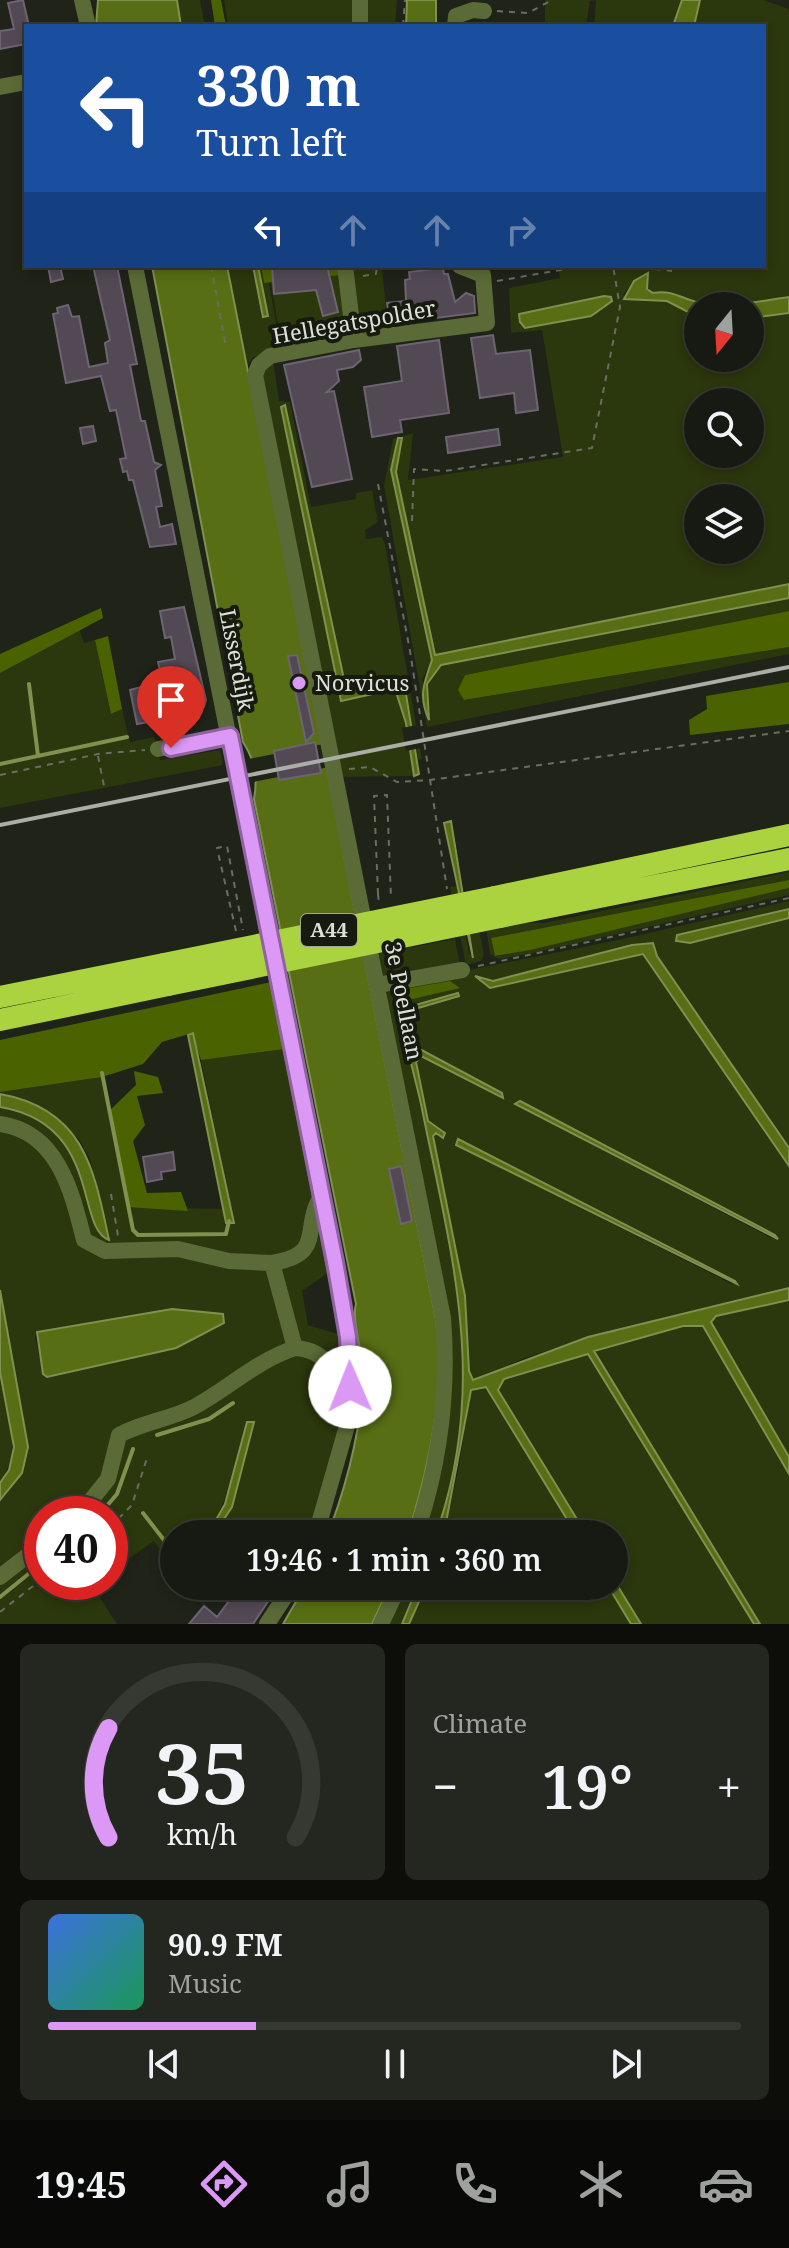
<!DOCTYPE html>
<meta charset="utf-8">
<style>
:root{--surface:#171a12;--page:#242720;--text:#f1f3f6;--muted:#9ea19f;--line:#363832;--accent:#db99f5}
body{margin:0;font-family:"Noto Serif",serif;background:var(--page);color:var(--text);height:100vh;display:flex;flex-direction:column;font-size:30px;white-space:nowrap}
*{box-sizing:border-box;margin:0}
p{font-size:26px;color:var(--muted)}
.icon{flex:none;width:44px;height:44px;fill:none;stroke:currentColor;stroke-width:2;stroke-linecap:round;stroke-linejoin:round}
.map{position:relative;height:1624px;overflow:hidden}
.sheet{display:flex;flex-direction:column;gap:20px;padding:20px;background:#0d0e0a;flex:1}
.sheet>*{flex:none}
.guide{position:absolute;left:24px;top:24px;width:742px;height:244px;border-radius:0px;box-shadow:0 4px 12px #0003,0 0 0 2px var(--line);background:#1a4fa0;color:#fff;overflow:hidden}
.needle{width:52px;rotate:198deg}
.buttons{position:absolute;left:684px;top:292px;display:grid;gap:16px}
.buttons a{display:grid;place-items:center;width:80px;height:80px;border-radius:50%;background:var(--surface);box-shadow:0 4px 12px #0003,0 0 0 2px var(--line);font-size:40px}
.speed{position:absolute;left:24px;top:1496px;display:flex;gap:16px;font-size:40px;font-weight:700;text-align:center}
.speed>*{display:grid;place-content:center;width:104px;height:104px;border-radius:50%;background:var(--surface);box-shadow:0 4px 12px #0003,0 0 0 2px var(--line);line-height:1}
.speed .limit{border:12px solid #d22;background:#fff;color:#111}
.pin{position:absolute;display:grid;place-items:center;width:68px;height:68px;color:#fff;margin:-82px -34px;border-radius:50% 50% 50% 0;rotate:-45deg;box-shadow:0 0 8px #0007}
.pin .icon{rotate:45deg}
.me{position:absolute;width:88px;margin:-44px;rotate:359deg;stroke-linejoin:round;filter:drop-shadow(0 0 6px #0008)}
.turn{display:flex;align-items:center;gap:28px;height:168px;padding:0 40px;font-size:36px}
.turn .icon{width:104px;height:104px;stroke-width:2.5}
.turn b{display:block;font-size:56px;line-height:68px}
.lanes{display:flex;align-items:center;height:76px;padding:0 40px;background:#0003;justify-content:center;gap:40px;direction:ltr}
.lanes .off{opacity:.35}
.big{font-size:60px;font-weight:600;line-height:1.1}
.sheet .card{flex:1;display:flex;flex-direction:column;justify-content:center;gap:12px;min-width:0;padding:0 28px;border-radius:12px;background:var(--page)}
.sheet .dial{align-items:center;gap:0}
.dial svg{height:208px;overflow:visible;fill:none;stroke:var(--line);stroke-width:7;stroke-linecap:round;text-anchor:middle}
.dial text{fill:var(--text);stroke:none}
.song{display:flex;align-items:center;gap:24px}
.cover{width:96px;height:96px;border-radius:12px;background:linear-gradient(135deg,hsl(220 70% 55%),hsl(150 70% 35%))}
.played{height:8px;border-radius:4px;background:linear-gradient(90deg,var(--accent) 30%,var(--line) 30%)}
.keys{display:flex;justify-content:space-around;direction:ltr}
.heat{display:flex;justify-content:space-between;align-items:center;font-size:44px;direction:ltr}
.sheet .tiles{flex:1;display:grid;gap:20px;grid-template-columns:1fr 1fr}
.card:last-child{grid-column:span 2}
.trip{position:absolute;left:160px;top:1520px;width:468px;height:80px;border-radius:40px;background:var(--surface);box-shadow:0 4px 12px #0003,0 0 0 2px var(--line);font-weight:600;line-height:80px;text-align:center}
.menu{display:flex;height:128px;justify-content:space-around;align-items:center;background:#090a07;color:var(--muted)}
.menu .icon{width:56px;height:56px}
.menu .on{color:var(--accent)}
.menu b{font-size:36px;color:var(--text)}
.map>svg:first-child{display:block}
.green{fill:#2b370c;fill-rule:evenodd}
.forest{fill:#4b6200}
.water{fill:#576e14;stroke:#7f904f;stroke-width:2}
.pier{fill:#1f2318}
.lines{fill:none;stroke-linecap:round;stroke-linejoin:round}
.stream{stroke:#7f904f;stroke-width:4}
.building{fill:#524955;stroke:#6d6471;stroke-width:2}
.path{stroke:#696d63;stroke-width:2;stroke-dasharray:6 6;stroke-linecap:butt}
.minor{stroke:#5b6b37;stroke-width:16}
.highway{stroke:#abd33f;stroke-width:22}
.rail{stroke:#abaea6;stroke-width:4}
.path-bridge{stroke:#696d63;stroke-width:2;stroke-dasharray:6 6;stroke-linecap:butt}
.highway-bridge{stroke:#abd33f;stroke-width:22}
.route-casing{stroke:#8e639f;stroke-width:20}
.route{stroke:#db99f5;stroke-width:14}
.poi-dot{fill:#db99f5;stroke:#161a0f;stroke-width:3}
.labels{text-anchor:middle;stroke-width:8;stroke-linejoin:round;paint-order:stroke}
.shield{fill:#161a0f;stroke:#a1a59c;stroke-width:2}
.shield-label{font-size:20px;font-weight:bold;fill:#dde0d8}
.street-label{font-size:22px;fill:#dde0d8;stroke:#161a0f}
.poi-label{font-size:22px;fill:#dde0d8;stroke:#161a0f;text-anchor:start}
</style>
<div class="map">
<svg width="789" height="1624" viewBox="0 0 789 1624">
<rect width="100%" height="100%" fill="#1f2318"/>
<path class="green" d="M177 0H200L205 26H181Z
M224 0H397L395 26H228Z
M545 0H682L673 26H594L596 0 590 1 586 26H545Z
M700 0H763L789 9V297C761 301 730 308 701 303 683 300 673 289 653 293L647 289V273L634 281 623 295 667 301 698 317V358H750V318L789 313V584L435 656 396 472 402 439 391 471 432 660 422 680 427 691V684L441 665 789 598V611L465 675V700L789 647V654L427 727 384 486 393 439 413 433 408 480 563 457 542 330 511 333 509 288 560 278 558 266H764V26H694ZM604 296H609L612 301 591 316 525 327 519 314ZM698 402H750V454H698ZM698 498H750V550H698Z
M227 266H253L263 317 268 315 258 266H261L264 283H269L281 350 253 357 247 366Z
M268 266H382L388 330 281 344Z
M273 359 279 401 290 402 311 507 356 499V493L372 490 378 522 365 530 366 539 382 537 385 544 422 759 418 760 403 682 394 678 345 684 284 405 341 701 394 689 406 723 414 776 340 777 261 385 263 367Z
M79 629 84 643 95 640 111 714 122 709 130 742 154 737 160 760 220 750 223 765 0 808V673Z
M789 872V880L491 938 495 955 500 956 789 888V895L533 953 499 959 490 954 486 928 506 923H544Z
M457 886 469 953 474 957 464 894 471 893 484 954 481 961 466 965 450 887Z
M789 901V909L678 935 677 941 690 943 789 918V1148L657 956 653 943 632 945 493 981 476 976 490 988 643 954 789 1166V1288L588 1337 522 1359 473 1381 469 1371 465 1296 433 1136 435 1133 428 1122 416 1062 421 1056 502 1098V1094L414 1046 407 1011 459 996 409 1004 401 1014C437 1184 497 1363 436 1534H422L387 993 405 983 618 940ZM520 1101 775 1235 777 1238H771L516 1104ZM458 1140 459 1139 735 1281 732 1284 456 1145Z
M455 939 460 966 381 977 377 954Z
M285 1049 328 1273 302 1291 308 1325 338 1334C351 1408 330 1464 310 1534H214L232 1506 254 1422C239 1460 228 1499 208 1534H174V1555L168 1552 163 1555 154 1541 110 1572V1514H42V1582H95L92 1585 117 1624H0V1500L6 1495 28 1447 0 1290V1107C39 1113 70 1139 83 1177 91 1200 93 1221 109 1239L90 1159 79 1139 0 1092 102 1077 127 1207 223 1209 226 1223H234L201 1060ZM215 1313 176 1348 47 1377 43 1374 35 1336Z
M789 1300V1457L711 1322 716 1316Z
M683 1326H703L789 1474V1624H760L594 1351Z
M588 1354 594 1362 754 1624H641L614 1580V1534H586L498 1390 504 1379Z
M0 1372C8 1410 23 1448 0 1483Z
M486 1387 492 1395 576 1534H443L458 1472 471 1390Z
M403 1586H418L402 1624H386Z
M426 1586H608L631 1624H409Z"/>
<path class="forest" d="M211 0H221L226 26H215Z
M261 266H272L273 271 339 266 341 275 264 283Z
M101 608 103 618 0 673V654Z
M789 611V647L464 700 458 690 465 675Z
M108 636 122 709 111 714 95 640Z
M789 682V724L690 735 689 720 707 709 706 696Z
M789 880V888L530 950 495 956 491 938Z
M450 981 460 988 404 1001 399 990Z
M271 982 285 1049 201 1060 192 1033 162 1042 143 1064 102 1077 0 1092V1040Z
M134 1071 158 1077 163 1093 137 1096 145 1125 133 1141 147 1193 181 1192 188 1211 127 1207 109 1111 136 1085Z"/>
<path class="water" d="M98 0H177L181 26H96Z
M407 0H436V26H406Z
M682 0H700L694 26H673Z
M152 266H227L436 1319C445 1392 430 1465 408 1534H328C347 1484 361 1430 363 1377 364 1357 351 1320 356 1304L254 799C258 777 255 761 243 742Z
M253 266H258L268 316 263 317Z
M648 273 647 289 653 293C673 289 683 300 701 303 730 308 761 301 789 297V313L750 318V306H698V317L667 301 624 299 634 281Z
M604 296 611 297 612 301 591 316 525 328 520 322 519 314Z
M285 405 345 684 394 678 404 682 419 774 414 776 406 723 395 689 341 701 281 407Z
M398 438H402L396 472 435 655 789 584V598L441 665 427 684 429 720C418 696 424 683 432 660L391 470Z
M451 821 473 958 444 823Z
M789 909V918L690 943 676 941 677 935Z
M653 943 657 956 789 1148V1166L643 954 490 988 475 976 493 981 632 945Z
M458 993 459 996 408 1011V1030L414 1046 502 1093 503 1098 421 1056 416 1062 428 1121 445 1133 443 1138 436 1133 433 1136 465 1296 469 1371 473 1380 588 1337 789 1288V1300L716 1316 711 1322 789 1457V1474L703 1326H683L594 1351 760 1624H754L588 1354 504 1379 498 1390 586 1534H576L486 1387 471 1390 445 1528 443 1534H436C490 1383 451 1254 421 1104 414 1073 404 1041 401 1009Z
M193 1033 234 1223H226L188 1035Z
M0 1094C84 1109 94 1169 109 1240 75 1228 102 1124 0 1107Z
M520 1101 775 1235 778 1239 515 1104Z
M458 1139 735 1281 737 1284 456 1145Z
M0 1290 28 1447 22 1473 0 1500V1483L9 1470 14 1447 0 1372Z
M172 1309 223 1314 224 1323 176 1348 47 1377 43 1374 37 1332Z
M247 1422H254L232 1507 214 1534H208L225 1504Z
M614 1580 641 1624H631L608 1586H614Z
M305 1586H390L372 1624H283Z
M418 1586H426L409 1624H402Z"/>
<path class="pier" d="M417 725 421 748 406 751 402 728Z
M324 744 329 767 253 782 249 759Z"/>
<g class="lines">
<path class="stream" d="M29 684 38 756
M0 764 127 737
M102 1073 133 1230 138 1235 226 1234 229 1221
M157 1435 209 1419 233 1403
M143 1513 174 1553
M100 1514 117 1494 133 1449
M0 1597 42 1563"/>
</g>
<path class="building" d="M23 0 29 26 26 44 0 49V31L14 29 8 3Z
M48 266H60L63 279 51 282Z
M93 266H117L137 364 130 365 141 421H145L154 462 161 465 155 470 162 506 156 507 160 527 172 524 176 544 150 547 133 480H129L127 471 123 472 120 459 126 458 116 410 110 411 101 376 66 383 53 314 58 313 57 308 68 305 72 317 79 316 89 367 108 363 105 343 110 340Z
M272 266H327L338 312 323 316 316 290 274 294Z
M443 268 444 274H448L455 302 466 293 474 296 475 313 390 324 387 303 406 301 405 280 410 279 409 272Z
M493 335 496 354 530 350 538 410 516 413 514 393 480 398 471 338Z
M439 340 449 413 400 420 402 432 372 437 364 387 402 381 397 346Z
M359 350 361 360 353 367 337 370 339 381 327 392 334 391 352 479 312 487 284 365Z
M93 426 96 441 83 444 80 428Z
M498 429 500 445 448 453 446 437Z
M184 607 206 700 204 707 169 714 158 662 175 659 171 637 165 638 160 611Z
M297 655 314 733 306 742 288 656Z
M141 687 149 722 137 724 130 690Z
M315 742 321 773 279 780 274 751Z
M173 1152 175 1170 161 1172 162 1179 147 1182 143 1157Z
M401 1166 412 1221 401 1224 389 1169Z
M240 1586H268L275 1591 253 1624H189L204 1606 217 1617Z"/>
<g class="lines">
<path class="path" d="M497 11 528 13 552 0
M403 26 405 0
M211 266 226 347
M631 266 672 271
M363 276 376 274 377 266
M497 281 583 266
M378 484 410 651 447 889
M412 521 414 469 445 471 592 448 620 307 613 266
M98 756 104 786
M349 769 370 767 397 782 430 780 789 731
M0 775 98 754 145 750
M378 894 379 903
M236 931 217 848 227 846 243 930
M478 966 789 898
M111 1194 118 1236
M110 1527 132 1505 147 1458
M0 1612 42 1579"/>
<path class="minor" d="M82 0 88 26
M360 26V0
M455 26 456 16 473 10 484 11
M0 87 26 82
M135 266 348 1337 347 1426 316 1534
M345 266 354 340
M158 749 230 736
M378 985 462 970
M0 1124C58 1132 72 1192 84 1240L105 1251 178 1249 229 1261 272 1263
M322 1195C300 1228 327 1254 272 1263L295 1348C329 1350 335 1374 339 1404L347 1411
M80 1514 108 1479 119 1435C143 1422 171 1419 194 1407 229 1388 256 1361 295 1348
M416 1534C440 1463 449 1392 443 1318L255 375 259 365 270 356 354 340 487 323 483 275 460 266
M0 1577 42 1544
M267 1624 292 1586
M381 1624 399 1586"/>
<path class="highway" d="M495 897 789 835
M500 917 789 859
M0 997 164 964
M0 1020 168 985"/>
<path class="rail" d="M0 825 789 667"/>
<path class="path-bridge" d="M378 894 374 796 387 795 391 898"/>
<path class="highway-bridge" d="M164 964 495 897
M168 985 500 917"/>
</g>
<g class="lines">
<defs>
<path id="route" d="M171 748 230 736 335 1262 348 1337 350 1387"/>
</defs>
<use href="#route" class="route-casing"/>
<use href="#route" class="route"/>
</g>
<circle class="poi-dot" cx="299" cy="683" r="8"/>
<g class="labels">
<rect class="shield" x="301" y="914" width="56" height="32" rx="6"/>
<g class="shield-label">
<text x="329" y="937">A44</text>
</g>
<g class="street-label">
<text transform="translate(354 322) rotate(-10)" y="8">Hellegatspolder</text>
<text transform="translate(237 660) rotate(79)" y="8">Lisserdijk</text>
<text transform="translate(404 1001) rotate(79)" y="8">3e Poellaan</text>
</g>
<g class="poi-label">
<text x="315" y="691">Norvicus</text>
</g>
</g>
</svg>
<div class="buttons">
<a><svg class="needle" viewBox="-14 -14 28 28"><path d="M0-13l5 13h-10z" fill="#e53935"/><path d="M0 13l5-13h-10z" fill="#9ea19f"/></svg></a>
<a><svg class="icon" aria-label="search" viewBox="0 0 24 24"><circle cx="10" cy="10" r="6"/><path d="M15 15l6 6"/></svg></a>
<a><svg class="icon" aria-label="layers" viewBox="0 0 24 24"><path d="M12 4l9 5-9 5-9-5zM3 14l9 5 9-5"/></svg></a>
</div>
<div class="speed"><div class="limit">40</div></div>
<div class="pin" style="left:171px;top:748px;background:#d93025"><svg class="icon" aria-label="arrive" viewBox="0 0 24 24"><path d="M6 21V4h12l-3 4 3 4H6"/></svg></div>
<svg class="me" style="left:350px;top:1387px" viewBox="-20 -20 40 40"><circle r="19" fill="#fff"/><path d="M0-13L10 11 0 6-10 11z" fill="#db99f5"/></svg>
<div class="trip">19:46 · 1 min · 360 m</div>
<div class="guide">
<div class="turn"><svg class="icon" aria-label="left" viewBox="0 0 24 24"><path d="M17 20v-9H6M10 6l-5 5 5 5"/></svg><div><b>330 m</b>Turn left</div></div>
<div class="lanes"><svg class="icon" aria-label="left" viewBox="0 0 24 24"><path d="M17 20v-9H6M10 6l-5 5 5 5"/></svg><svg class="icon off" aria-label="ahead" viewBox="0 0 24 24"><path d="M12 20V5M6 11l6-6 6 6"/></svg><svg class="icon off" aria-label="ahead" viewBox="0 0 24 24"><path d="M12 20V5M6 11l6-6 6 6"/></svg><svg class="icon off" aria-label="right" viewBox="0 0 24 24"><path d="M7 20v-9h11M14 6l5 5-5 5"/></svg></div>
</div>
</div>
<section class="sheet">
<div class="tiles">
<div class="card dial"><svg viewBox="0 0 100 80">
<path d="M14 69A42 42 0 1 1 86 69"/>
<path d="M14 69A42 42 0 0 1 14 27" stroke="#db99f5"/>
<text x="50" y="56" font-size="32" font-weight="700">35</text>
<text x="50" y="72" font-size="11">km/h</text>
</svg></div>
<div class="card"><p>Climate</p>
<div class="heat"><a>−</a><b class="big">19°</b><a>+</a></div>
</div>
<div class="card">
<div class="song"><i class="cover"></i><div><b>90.9 FM</b><p>Music</p></div></div>
<div class="played"></div>
<div class="keys"><svg class="icon" aria-label="previous" viewBox="0 0 24 24"><path d="M18 5L8 12l10 7zM5 5v14"/></svg><svg class="icon" aria-label="pause" viewBox="0 0 24 24"><path d="M8 5v14M16 5v14"/></svg><svg class="icon" aria-label="next" viewBox="0 0 24 24"><path d="M6 5l10 7-10 7zM19 5v14"/></svg></div>
</div>
</div>
</section>
<nav class="menu">
<b>19:45</b>
<svg class="icon on" aria-label="directions" viewBox="0 0 24 24"><path d="M12 3l9 9-9 9-9-9zM9 14v-3h6M13 9l2 2-2 2"/></svg>
<svg class="icon" aria-label="music" viewBox="0 0 24 24"><path d="M9 18V5l10-2v13"/><circle cx="6" cy="18" r="3"/><circle cx="16" cy="16" r="3"/></svg>
<svg class="icon" aria-label="phone" viewBox="0 0 24 24"><path d="M5 4h4l2 5-3 2q2 4 5 5l2-3 5 2v4C11 20 4 13 5 4z"/></svg>
<svg class="icon" aria-label="climate" viewBox="0 0 24 24"><path d="M12 3v18M4 7l16 10M4 17L20 7"/></svg>
<svg class="icon" aria-label="car" viewBox="0 0 24 24"><path d="M5 17H2v-5l4-1 3-4h7l3 4 3 1v5h-3M9 17h6M6 11h13"/><circle cx="7" cy="17" r="2"/><circle cx="17" cy="17" r="2"/></svg>
</nav>
